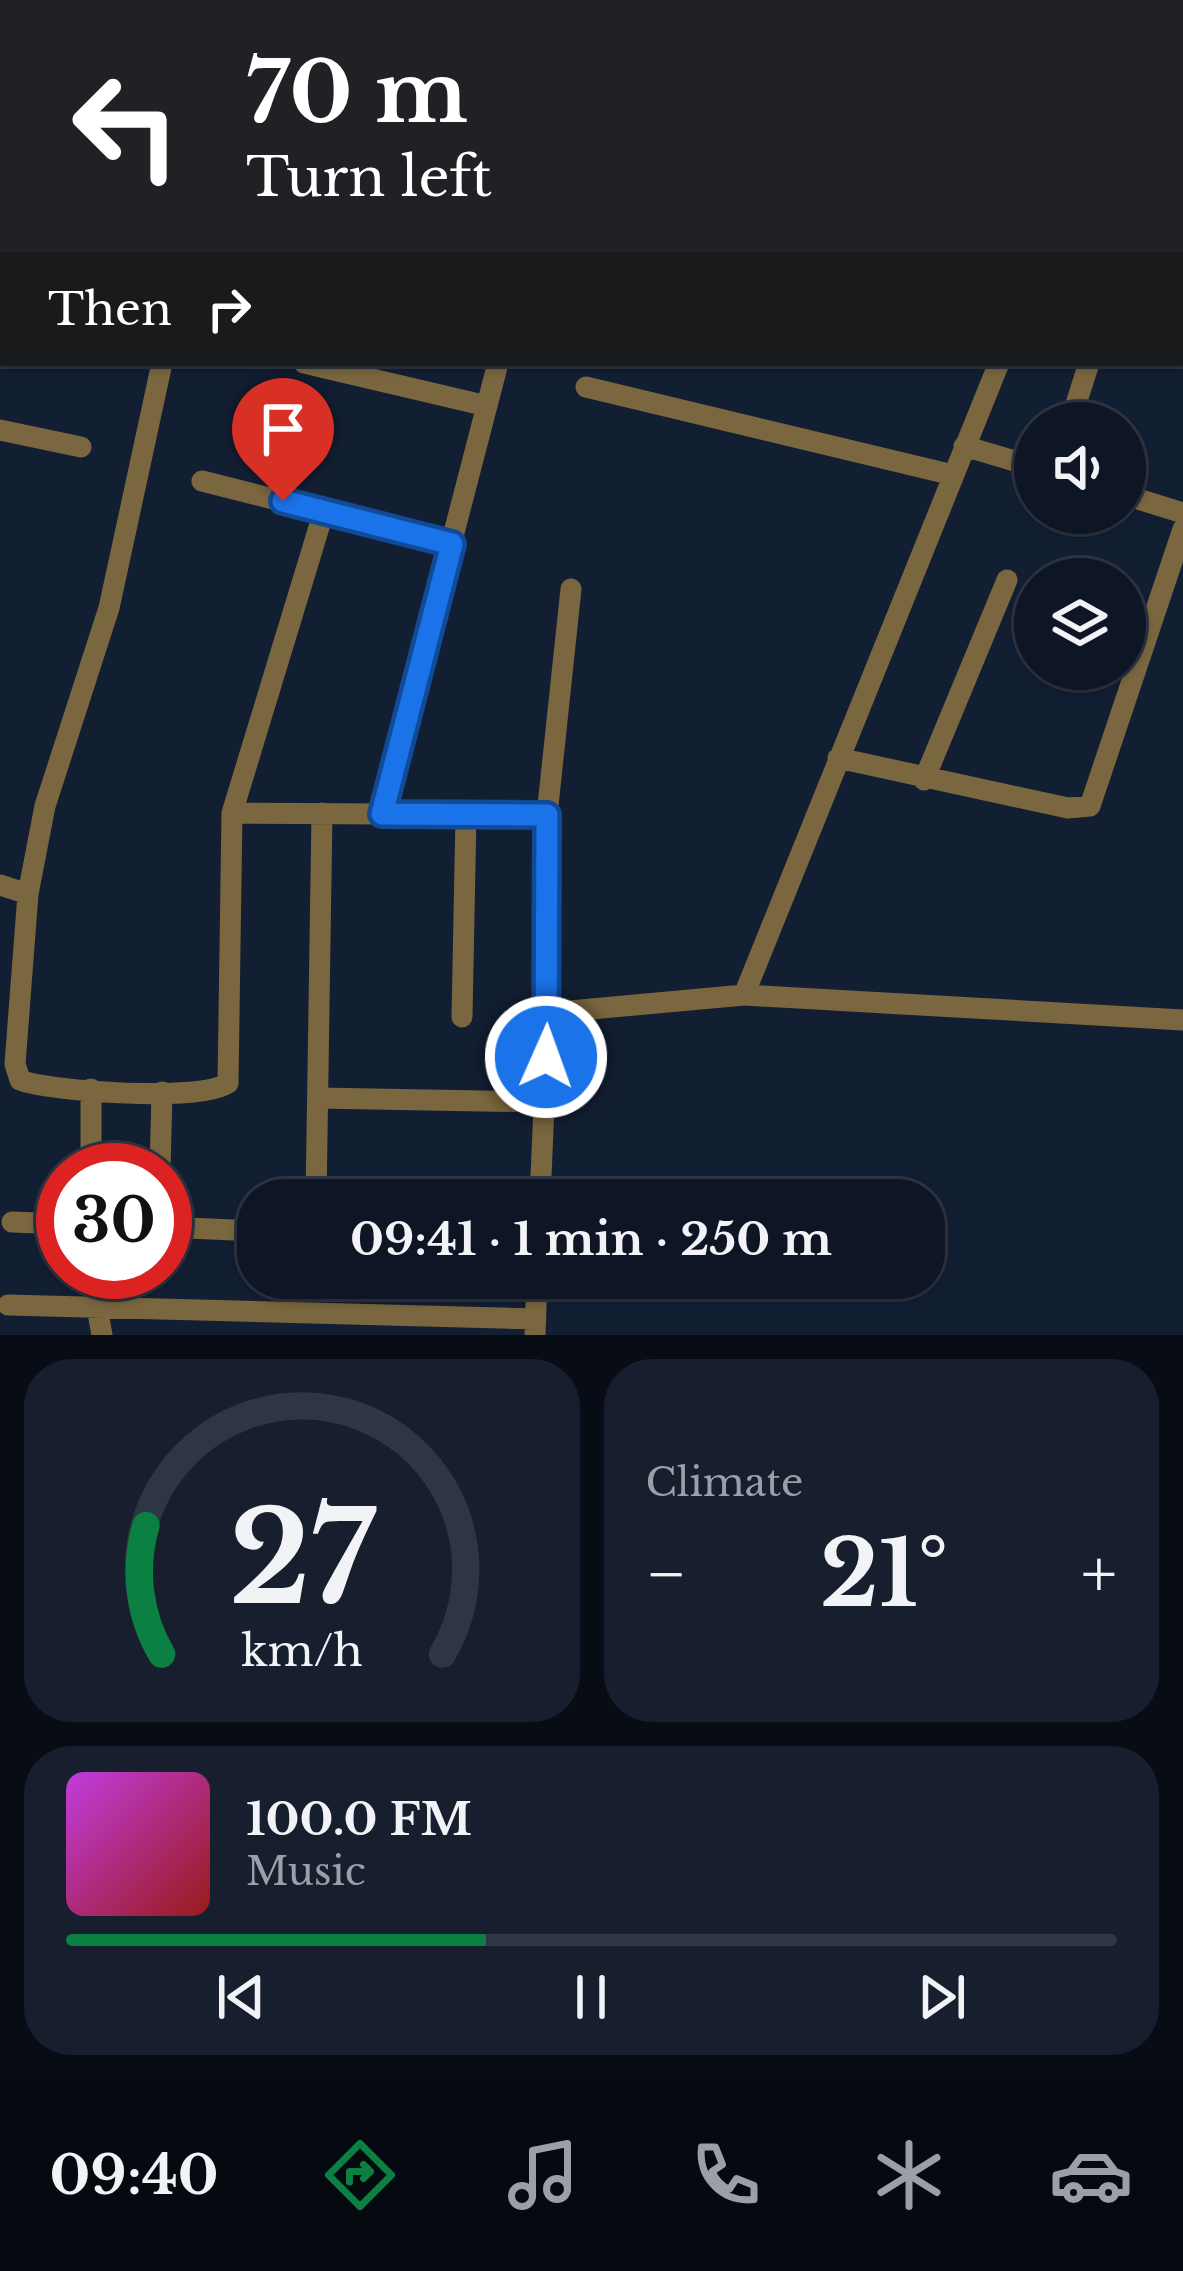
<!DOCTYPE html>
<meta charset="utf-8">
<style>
:root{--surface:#0e1626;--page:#171f2e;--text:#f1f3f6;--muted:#9b9fa7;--line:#2e3543;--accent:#0b8043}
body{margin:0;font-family:"Libre Baskerville",serif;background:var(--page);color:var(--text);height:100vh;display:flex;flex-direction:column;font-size:45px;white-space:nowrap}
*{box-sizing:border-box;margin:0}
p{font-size:39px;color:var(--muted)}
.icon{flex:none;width:66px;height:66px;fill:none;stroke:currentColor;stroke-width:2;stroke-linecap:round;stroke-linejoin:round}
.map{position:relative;height:1335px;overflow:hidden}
.drawer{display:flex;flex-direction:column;gap:24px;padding:24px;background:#080c15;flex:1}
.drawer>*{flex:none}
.top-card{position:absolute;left:0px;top:0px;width:1185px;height:366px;box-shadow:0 3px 9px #0004,0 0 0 3px var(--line);background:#202124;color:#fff;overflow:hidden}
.buttons{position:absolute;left:1014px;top:402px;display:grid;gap:24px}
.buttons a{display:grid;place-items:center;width:132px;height:132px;border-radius:50%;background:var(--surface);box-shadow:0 3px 9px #0004,0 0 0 3px var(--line);font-size:60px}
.speed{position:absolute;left:36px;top:1143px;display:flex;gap:24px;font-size:60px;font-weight:700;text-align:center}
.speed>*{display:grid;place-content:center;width:156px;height:156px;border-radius:50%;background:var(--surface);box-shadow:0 3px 9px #0004,0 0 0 3px var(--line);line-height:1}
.speed .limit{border:18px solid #d22;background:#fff;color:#111}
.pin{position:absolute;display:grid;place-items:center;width:102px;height:102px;color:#fff;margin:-123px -51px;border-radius:50% 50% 50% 0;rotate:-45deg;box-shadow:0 0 12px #0007}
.pin .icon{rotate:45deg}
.me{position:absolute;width:132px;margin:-66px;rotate:2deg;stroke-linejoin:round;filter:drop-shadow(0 0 9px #0008)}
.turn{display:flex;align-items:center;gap:42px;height:252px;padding:0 48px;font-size:54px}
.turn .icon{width:156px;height:156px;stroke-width:2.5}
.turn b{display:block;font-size:84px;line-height:102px}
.then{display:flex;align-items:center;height:114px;padding:0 48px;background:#0003;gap:24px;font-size:45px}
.big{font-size:90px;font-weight:700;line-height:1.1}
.drawer .widget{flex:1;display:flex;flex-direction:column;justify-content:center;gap:18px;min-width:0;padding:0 42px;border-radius:48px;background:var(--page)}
.drawer .dial{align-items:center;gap:0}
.dial svg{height:312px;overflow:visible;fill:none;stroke:var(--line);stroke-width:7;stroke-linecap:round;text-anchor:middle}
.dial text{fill:var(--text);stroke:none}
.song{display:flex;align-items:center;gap:36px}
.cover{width:144px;height:144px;border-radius:18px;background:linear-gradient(135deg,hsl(290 70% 55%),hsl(0 70% 35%))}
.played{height:12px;border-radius:6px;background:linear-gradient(90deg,var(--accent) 40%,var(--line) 40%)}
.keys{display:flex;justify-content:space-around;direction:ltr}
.heat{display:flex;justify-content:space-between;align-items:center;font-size:66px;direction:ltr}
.drawer .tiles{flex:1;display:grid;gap:24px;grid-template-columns:1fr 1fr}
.widget:last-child{grid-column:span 2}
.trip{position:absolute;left:237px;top:1179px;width:708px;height:120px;border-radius:48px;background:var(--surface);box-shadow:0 3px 9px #0004,0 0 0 3px var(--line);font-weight:700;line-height:120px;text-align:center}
.tabs{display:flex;height:192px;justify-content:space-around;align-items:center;background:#06090f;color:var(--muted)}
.tabs .icon{width:84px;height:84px}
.tabs .current{color:var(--accent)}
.tabs b{font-size:54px;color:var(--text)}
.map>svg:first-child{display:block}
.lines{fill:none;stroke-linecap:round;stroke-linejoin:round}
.minor{stroke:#7a673f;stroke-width:21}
.route-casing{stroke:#114b97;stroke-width:30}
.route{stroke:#1a73e8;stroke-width:21}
</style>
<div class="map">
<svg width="1183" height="1335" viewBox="0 0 1183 1335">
<rect width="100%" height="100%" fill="#121e32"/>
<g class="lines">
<path class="minor" d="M216 0 234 3
M65 3V0
M257 3 258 0
M426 3 427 0
M589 3 590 0
M769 3 770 0
M932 3 933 0
M1038 3 1039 0
M1147 3 1148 0
M1182 27 1183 28
M1182 123 1183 124
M0 156H3
M1182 243H1183
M0 334 3 319
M162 363 109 608 45 806 28 894 15 1064 20 1080C51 1092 202 1102 228 1083L232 813 324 511
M304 363 487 406
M586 387 953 475
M1070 423 1089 363
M0 430 81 447
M964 446 1035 467
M202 481 452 544
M1125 495 1183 513
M838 758 1068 808 1090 806 1183 529
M924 780 1007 580
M232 813 547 815
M381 814 498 363
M0 885 28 894
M744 995 999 363
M548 1013 744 995 1183 1020
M462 1017 466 814
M318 1098 544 1102
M91 1170V1089
M160 1170 162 1092
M316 1200 322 813
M540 1200 548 1013 547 815 571 589
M12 1222 63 1224
M165 1227 258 1231
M8 1305 536 1319
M97 1307 102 1335
M535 1335 537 1278"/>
</g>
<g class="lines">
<defs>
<path id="route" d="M283 501 452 544 382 814 547 815 546 1057"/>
</defs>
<use href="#route" class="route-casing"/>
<use href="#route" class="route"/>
</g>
</svg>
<div class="buttons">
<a><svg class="icon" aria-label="sound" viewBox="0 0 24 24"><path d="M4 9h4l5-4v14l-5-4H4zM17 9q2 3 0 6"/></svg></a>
<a><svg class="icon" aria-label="layers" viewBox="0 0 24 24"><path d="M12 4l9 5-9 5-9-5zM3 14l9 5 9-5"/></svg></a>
</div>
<div class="speed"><div class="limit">30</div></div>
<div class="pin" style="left:283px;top:501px;background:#d93025"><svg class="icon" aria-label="arrive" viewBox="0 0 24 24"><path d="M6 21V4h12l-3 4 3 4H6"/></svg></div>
<svg class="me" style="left:546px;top:1057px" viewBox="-20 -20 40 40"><circle r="17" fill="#1a73e8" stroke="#fff" stroke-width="3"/><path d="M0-11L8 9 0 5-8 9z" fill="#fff"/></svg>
<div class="trip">09:41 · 1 min · 250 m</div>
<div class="top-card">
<div class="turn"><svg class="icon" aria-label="left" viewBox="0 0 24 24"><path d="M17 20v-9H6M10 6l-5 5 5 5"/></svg><div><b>70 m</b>Turn left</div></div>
<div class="then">Then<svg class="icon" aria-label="right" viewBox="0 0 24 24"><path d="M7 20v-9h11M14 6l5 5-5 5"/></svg></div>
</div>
</div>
<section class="drawer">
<div class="tiles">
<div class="widget dial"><svg viewBox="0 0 100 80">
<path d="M14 69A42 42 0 1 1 86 69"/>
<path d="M14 69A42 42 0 0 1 10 36" stroke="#0b8043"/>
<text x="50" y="56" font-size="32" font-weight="700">27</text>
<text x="50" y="72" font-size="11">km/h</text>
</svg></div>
<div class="widget"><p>Climate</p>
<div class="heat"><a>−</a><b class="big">21°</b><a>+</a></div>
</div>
<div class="widget">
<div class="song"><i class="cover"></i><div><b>100.0 FM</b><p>Music</p></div></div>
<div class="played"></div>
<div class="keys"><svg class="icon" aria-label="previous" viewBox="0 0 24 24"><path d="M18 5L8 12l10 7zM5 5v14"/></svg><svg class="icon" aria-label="pause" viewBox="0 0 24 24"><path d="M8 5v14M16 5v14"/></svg><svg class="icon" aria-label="next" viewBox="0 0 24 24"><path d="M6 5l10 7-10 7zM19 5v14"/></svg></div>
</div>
</div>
</section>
<nav class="tabs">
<b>09:40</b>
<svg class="icon current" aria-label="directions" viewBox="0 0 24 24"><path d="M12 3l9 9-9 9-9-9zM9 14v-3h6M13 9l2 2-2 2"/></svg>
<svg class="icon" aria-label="music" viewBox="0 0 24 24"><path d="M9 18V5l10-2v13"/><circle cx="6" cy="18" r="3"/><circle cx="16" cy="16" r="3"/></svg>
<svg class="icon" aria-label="phone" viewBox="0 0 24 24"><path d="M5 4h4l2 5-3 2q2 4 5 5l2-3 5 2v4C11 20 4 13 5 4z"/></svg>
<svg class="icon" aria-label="climate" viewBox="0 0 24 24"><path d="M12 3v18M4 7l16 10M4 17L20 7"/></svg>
<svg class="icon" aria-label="car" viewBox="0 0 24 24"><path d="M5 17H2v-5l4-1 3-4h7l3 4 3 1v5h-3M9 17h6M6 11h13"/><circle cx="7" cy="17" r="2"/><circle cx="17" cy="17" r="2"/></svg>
</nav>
